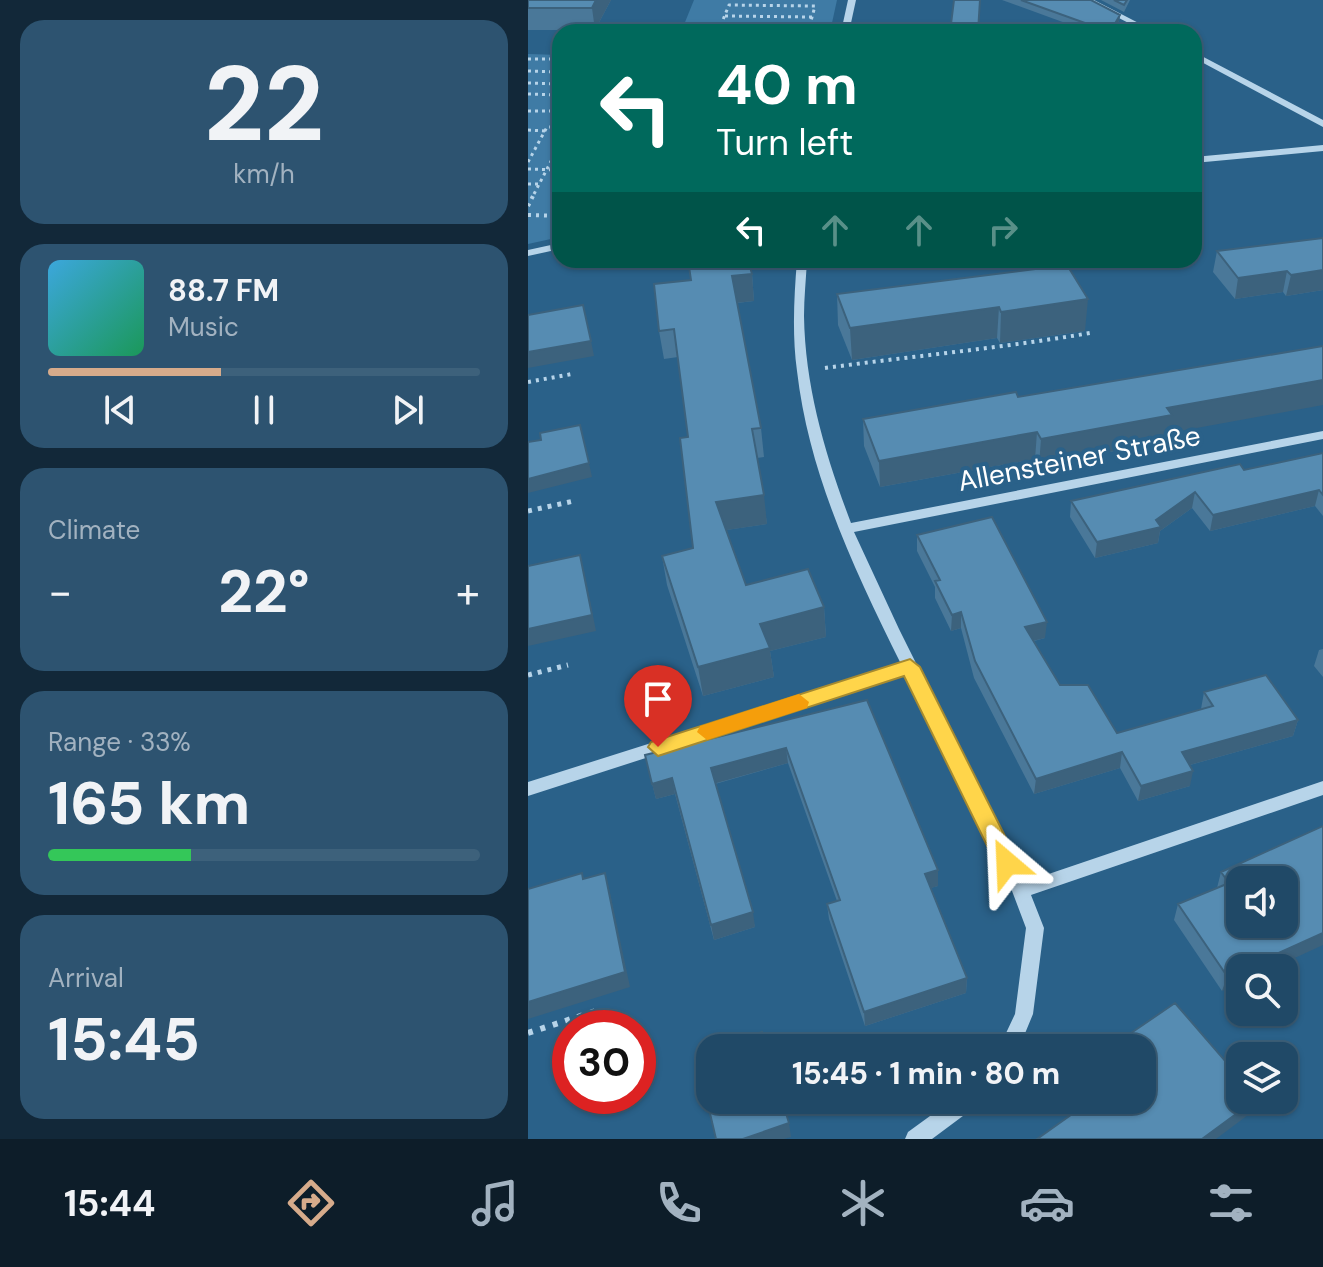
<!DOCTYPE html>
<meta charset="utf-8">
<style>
:root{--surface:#204967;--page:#2d5370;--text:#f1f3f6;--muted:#a2b2c0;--line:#3d617b;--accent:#d6ab8b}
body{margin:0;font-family:"DM Sans",sans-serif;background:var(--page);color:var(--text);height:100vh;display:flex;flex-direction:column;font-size:30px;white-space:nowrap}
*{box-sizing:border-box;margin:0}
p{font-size:26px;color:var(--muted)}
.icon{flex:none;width:44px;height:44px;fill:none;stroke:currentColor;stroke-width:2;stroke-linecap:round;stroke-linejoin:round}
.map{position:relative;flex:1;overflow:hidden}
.details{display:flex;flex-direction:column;gap:20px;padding:20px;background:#122839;width:528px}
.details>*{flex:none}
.banner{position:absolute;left:24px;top:24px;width:650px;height:244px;border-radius:24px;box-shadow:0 2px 6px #0004,0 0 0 2px var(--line);background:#00695c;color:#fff;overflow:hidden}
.tools{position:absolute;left:698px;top:866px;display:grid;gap:16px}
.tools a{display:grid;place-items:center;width:72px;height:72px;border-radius:16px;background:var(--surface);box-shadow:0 2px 6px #0004,0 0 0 2px var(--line);font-size:40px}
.speed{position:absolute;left:24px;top:1010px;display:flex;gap:16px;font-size:40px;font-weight:700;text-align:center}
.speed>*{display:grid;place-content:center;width:104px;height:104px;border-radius:50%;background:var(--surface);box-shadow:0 2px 6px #0004,0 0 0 2px var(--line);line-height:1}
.speed .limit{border:12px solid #d22;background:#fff;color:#111}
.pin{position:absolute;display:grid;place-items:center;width:68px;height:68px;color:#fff;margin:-82px -34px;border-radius:50% 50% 50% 0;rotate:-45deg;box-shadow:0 0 8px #0007}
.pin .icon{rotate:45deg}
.me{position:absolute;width:88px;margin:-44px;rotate:334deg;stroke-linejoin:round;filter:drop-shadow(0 0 6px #0008)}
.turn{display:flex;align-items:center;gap:28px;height:168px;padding:0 32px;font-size:36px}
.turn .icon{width:104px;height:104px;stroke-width:2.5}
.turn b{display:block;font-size:56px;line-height:68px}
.lanes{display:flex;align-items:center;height:76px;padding:0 32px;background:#0003;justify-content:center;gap:40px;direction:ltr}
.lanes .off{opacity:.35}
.big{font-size:60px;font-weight:800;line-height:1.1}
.details .card{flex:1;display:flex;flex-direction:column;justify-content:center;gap:12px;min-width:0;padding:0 28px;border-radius:24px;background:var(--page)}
.details .dial{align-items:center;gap:0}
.dial b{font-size:104px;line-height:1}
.song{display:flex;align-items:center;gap:24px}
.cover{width:96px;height:96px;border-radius:12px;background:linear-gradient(135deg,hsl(200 70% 55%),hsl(150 70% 35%))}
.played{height:8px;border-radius:4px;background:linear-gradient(90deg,var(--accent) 40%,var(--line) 40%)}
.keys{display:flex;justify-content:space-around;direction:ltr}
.heat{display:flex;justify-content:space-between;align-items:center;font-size:44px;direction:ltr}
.charge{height:12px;border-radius:6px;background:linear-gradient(90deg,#34c759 33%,var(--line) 0)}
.trip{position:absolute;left:168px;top:1034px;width:460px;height:80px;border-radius:24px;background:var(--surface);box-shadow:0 2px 6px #0004,0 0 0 2px var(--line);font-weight:800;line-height:80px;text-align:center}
.tabs{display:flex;height:128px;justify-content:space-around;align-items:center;background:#0d1d29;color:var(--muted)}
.tabs .icon{width:56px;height:56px}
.tabs .active{color:var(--accent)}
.tabs b{font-size:36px;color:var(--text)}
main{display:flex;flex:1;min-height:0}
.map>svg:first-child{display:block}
.green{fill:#3f7ba5}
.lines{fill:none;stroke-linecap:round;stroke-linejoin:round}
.path-far3{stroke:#b7d4e9;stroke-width:3;stroke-dasharray:3 4;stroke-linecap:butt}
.path-far2{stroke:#b7d4e9;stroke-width:4;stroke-dasharray:3 5;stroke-linecap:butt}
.path-far1{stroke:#b7d4e9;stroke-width:5;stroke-dasharray:4 6;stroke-linecap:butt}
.path{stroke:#b7d4e9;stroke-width:6;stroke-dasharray:5 8;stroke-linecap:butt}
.minor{fill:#b7d4e9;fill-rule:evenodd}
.wall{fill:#4a7899}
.shaded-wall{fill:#3c627d}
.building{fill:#568cb2;stroke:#3c627d;stroke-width:2;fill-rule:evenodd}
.route{fill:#ffd54a;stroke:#a68a30;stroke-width:2}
.slow{fill:#f59e0b}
.labels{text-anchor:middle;stroke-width:8;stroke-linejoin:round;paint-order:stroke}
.street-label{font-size:28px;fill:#fff;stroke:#2a6189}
</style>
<main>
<section class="details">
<div class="card dial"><b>22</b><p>km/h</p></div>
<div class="card">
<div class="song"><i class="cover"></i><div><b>88.7 FM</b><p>Music</p></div></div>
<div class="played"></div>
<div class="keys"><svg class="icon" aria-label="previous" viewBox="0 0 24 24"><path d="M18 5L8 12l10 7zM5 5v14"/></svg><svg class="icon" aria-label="pause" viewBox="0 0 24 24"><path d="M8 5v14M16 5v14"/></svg><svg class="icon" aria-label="next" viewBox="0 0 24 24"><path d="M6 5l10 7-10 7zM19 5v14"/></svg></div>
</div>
<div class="card"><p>Climate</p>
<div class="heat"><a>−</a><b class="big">22°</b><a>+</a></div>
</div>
<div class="card"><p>Range · 33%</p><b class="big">165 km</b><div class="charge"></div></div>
<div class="card"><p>Arrival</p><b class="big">15:45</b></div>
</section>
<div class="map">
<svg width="795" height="1139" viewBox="0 0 795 1139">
<rect width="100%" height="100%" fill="#2a6189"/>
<path class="green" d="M166 0H309L302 32H153Z
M0 54 32 55V237L0 244Z"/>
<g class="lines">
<path class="path-far3" d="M197 16 284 17
M193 25 281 26
M190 32 201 5 287 6 280 32
M0 59H32
M0 71 32 72
M0 83 32 84
M0 94 32 95
M0 111H32
M0 130 17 131
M0 162 19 127H32
M0 169 32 170
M0 184H11
M6 194 32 144"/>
<path class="path-far2" d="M0 206 7 192
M0 215 32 216
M297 368C386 356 474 348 562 333
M0 382 44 374"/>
<path class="path-far1" d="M0 511 46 501
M0 675 40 665"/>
<path class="path" d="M0 1033 68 1011"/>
<path class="minor" d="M320 0H328L321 32H313Z
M556 0H566L628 32H618Z
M666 52 795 120V127L666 58Z
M795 145V151L666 163V157Z
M32 243V249L0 256V250Z
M269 260H279C278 279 276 298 276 316 277 388 298 457 323 523L795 431V439L326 532 371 629 497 882 795 781V795L503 895 516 928 505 1014 491 1048H471L487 1014 498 928 484 891 378 674 0 796V782L373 664C327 571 281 475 269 371 264 334 266 297 269 260Z
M424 1100H450L447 1107 404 1139H377L380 1132Z"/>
</g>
<path class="wall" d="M0 0H83L67 30H0Z
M474 0H563L592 15 591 21 585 32H562Z
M573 0H602L596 12Z
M795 238V290L758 296 755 292 707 299 685 272 689 251Z
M539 265 557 331 472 343 469 338 324 360 310 325 309 294Z
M224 274 226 301 209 303 233 428 236 457 229 458 239 524 198 530 218 585 296 607 298 637 242 651 246 677 175 696 139 585 134 556 165 548 160 437 150 357 136 359 131 331Z
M490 397 641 433 640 441 511 465 507 459 352 487 336 446 335 419Z
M795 453V516L787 506 682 531 664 508 632 531 630 543 567 558 542 517 543 501 716 470Z
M389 535 517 638 506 641 532 685 589 733 673 709 676 692 770 720 765 736 662 765V786L610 801 592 768 506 794 446 678 433 628 423 631 407 598V587L389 551Z
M795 649V677L786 666 791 650Z
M339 700 410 870V886L402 888 439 978 438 993 337 1026 301 919 299 904 309 901 260 763 187 784 227 927 186 940 147 794 128 799 117 755Z
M795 826 694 991 646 920 650 904 689 888 693 872Z"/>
<path class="shaded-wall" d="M68 0H83L67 30 64 8Z
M592 15 591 21 585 32H583Z
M795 270V290L758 296 763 275Z
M759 271 755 292 707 299 710 278Z
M224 274 226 301 207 303 204 276Z
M560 299 557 331 472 343 473 312Z
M471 307 469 338 324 360 322 328Z
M63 341 66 356 0 368V352Z
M795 380V405L641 433 640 441 511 465 513 439 639 408Z
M509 432 507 459 352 487 351 461Z
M61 463 64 477 0 493V479Z
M791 490 787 506 682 531 685 515Z
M667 492 664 508 632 531 630 543 567 558 569 542 628 520Z
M236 495 239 524 192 531 188 502Z
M56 571 68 631 0 646V629Z
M296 607 298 637 242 651 246 677 175 696 170 667 232 624Z
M433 612V628L423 631 424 615Z
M519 622 517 638 496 643 497 627Z
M770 720 765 736 651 768 654 752Z
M258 748 260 763 185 784 183 768Z
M594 752 592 768 506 794 508 779Z
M665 771 662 786 610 801 613 786Z
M144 778 147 794 128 799 124 784Z
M410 870V886L397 890V874Z
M77 873 81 888 102 987 0 1019V1002Z
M225 912 227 927 186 940 183 925Z
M795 933V945L745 968H717Z
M712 970V983L694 991 699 976Z
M439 978 438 993 337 1026 336 1012Z
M727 1100H729L724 1112 688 1139H674Z
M261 1123 263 1137 256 1139H215Z"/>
<path class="building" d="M0 0H68L64 8H0Z
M426 0H452L450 32H422Z
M493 0H563L592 15 582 32Z
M586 0H599L596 5Z
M795 238V270L763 275 759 271 710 278 689 251Z
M160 260H220L224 274 204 276 233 428 224 429 236 495 188 502 218 585 280 569 296 607 232 624 242 648 170 667 134 556 165 548 152 438 160 437 146 329 131 331 126 284 163 280Z
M539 265 560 299 473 312 471 307 322 328 309 294Z
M55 305 63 341 0 352V315Z
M795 346V380L639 408 644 415 513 439 509 432 351 461 335 419 488 392 490 397Z
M52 425 61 463 0 479V442L13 440 12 433Z
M795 453V495L791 490 685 515 667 492 628 520 633 527 569 542 543 501 703 466 712 464 716 470Z
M464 517 519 622 497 627 532 685H560L589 733 685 706 676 692 738 675 770 720 654 752 665 771 613 786 594 752 508 779 447 661 433 612 424 615 407 581 412 580 389 535Z
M52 555 64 615 0 629V566Z
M339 700 410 870 397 874 439 978 336 1012 299 904 312 900 258 748 183 768 225 912 183 925 144 778 124 784 117 755Z
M795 826V933L717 968H712V970L699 976 650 904 701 883 693 872ZM712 880H756V924H712Z
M54 873 55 879 77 873 97 972 0 1002V889Z
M647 1003 712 1078V1100H727L674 1139H509L564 1100H614V1048H581Z
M234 1032 239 1048H185Z
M182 1049V1100H254L261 1123 215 1139H188L168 1054Z"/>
<path class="route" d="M382 659 392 667 487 856 490 863 487 870H471L376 676 130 756 120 747 123 742Z"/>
<path class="slow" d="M271 694 281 702 279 708 179 740 169 732 172 726Z"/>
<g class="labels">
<g class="street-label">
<text transform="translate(551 458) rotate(-11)" y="10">Allensteiner Straße</text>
</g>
</g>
</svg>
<div class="tools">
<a><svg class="icon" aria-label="sound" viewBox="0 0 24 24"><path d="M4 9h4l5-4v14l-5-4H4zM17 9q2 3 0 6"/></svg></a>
<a><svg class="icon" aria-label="search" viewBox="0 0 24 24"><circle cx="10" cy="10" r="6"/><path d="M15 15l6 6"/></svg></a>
<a><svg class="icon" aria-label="layers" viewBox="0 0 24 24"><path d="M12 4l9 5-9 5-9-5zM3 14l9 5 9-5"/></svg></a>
</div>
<div class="speed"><div class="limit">30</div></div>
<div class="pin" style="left:130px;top:747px;background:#d93025"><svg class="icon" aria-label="arrive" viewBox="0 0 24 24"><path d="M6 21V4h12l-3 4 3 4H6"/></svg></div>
<svg class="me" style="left:479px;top:863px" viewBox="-20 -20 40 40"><path d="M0-17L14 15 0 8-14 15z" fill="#ffd54a" stroke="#fff" stroke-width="4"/></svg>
<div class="trip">15:45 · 1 min · 80 m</div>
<div class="banner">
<div class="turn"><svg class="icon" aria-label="left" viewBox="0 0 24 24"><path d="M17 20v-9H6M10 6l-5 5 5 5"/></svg><div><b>40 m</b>Turn left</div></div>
<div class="lanes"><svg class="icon" aria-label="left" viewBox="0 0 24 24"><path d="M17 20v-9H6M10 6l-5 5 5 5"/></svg><svg class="icon off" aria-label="ahead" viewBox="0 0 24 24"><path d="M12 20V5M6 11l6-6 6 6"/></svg><svg class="icon off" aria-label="ahead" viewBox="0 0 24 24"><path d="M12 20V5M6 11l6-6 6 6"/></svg><svg class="icon off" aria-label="right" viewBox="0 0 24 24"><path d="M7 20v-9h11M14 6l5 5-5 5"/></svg></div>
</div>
</div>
</main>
<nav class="tabs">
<b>15:44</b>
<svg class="icon active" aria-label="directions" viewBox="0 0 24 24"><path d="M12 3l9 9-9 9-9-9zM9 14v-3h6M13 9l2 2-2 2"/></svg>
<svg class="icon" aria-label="music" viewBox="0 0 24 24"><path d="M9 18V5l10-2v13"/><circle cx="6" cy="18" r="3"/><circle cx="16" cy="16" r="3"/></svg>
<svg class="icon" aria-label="phone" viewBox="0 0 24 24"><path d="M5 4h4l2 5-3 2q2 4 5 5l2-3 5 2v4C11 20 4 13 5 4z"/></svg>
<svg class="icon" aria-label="climate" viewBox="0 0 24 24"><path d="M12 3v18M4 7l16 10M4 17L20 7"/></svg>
<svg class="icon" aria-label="car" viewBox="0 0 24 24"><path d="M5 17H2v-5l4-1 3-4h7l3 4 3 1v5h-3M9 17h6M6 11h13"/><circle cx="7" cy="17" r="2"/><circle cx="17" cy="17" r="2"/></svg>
<svg class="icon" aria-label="filters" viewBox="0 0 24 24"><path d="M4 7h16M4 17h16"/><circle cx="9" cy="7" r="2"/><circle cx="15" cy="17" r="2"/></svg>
</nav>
